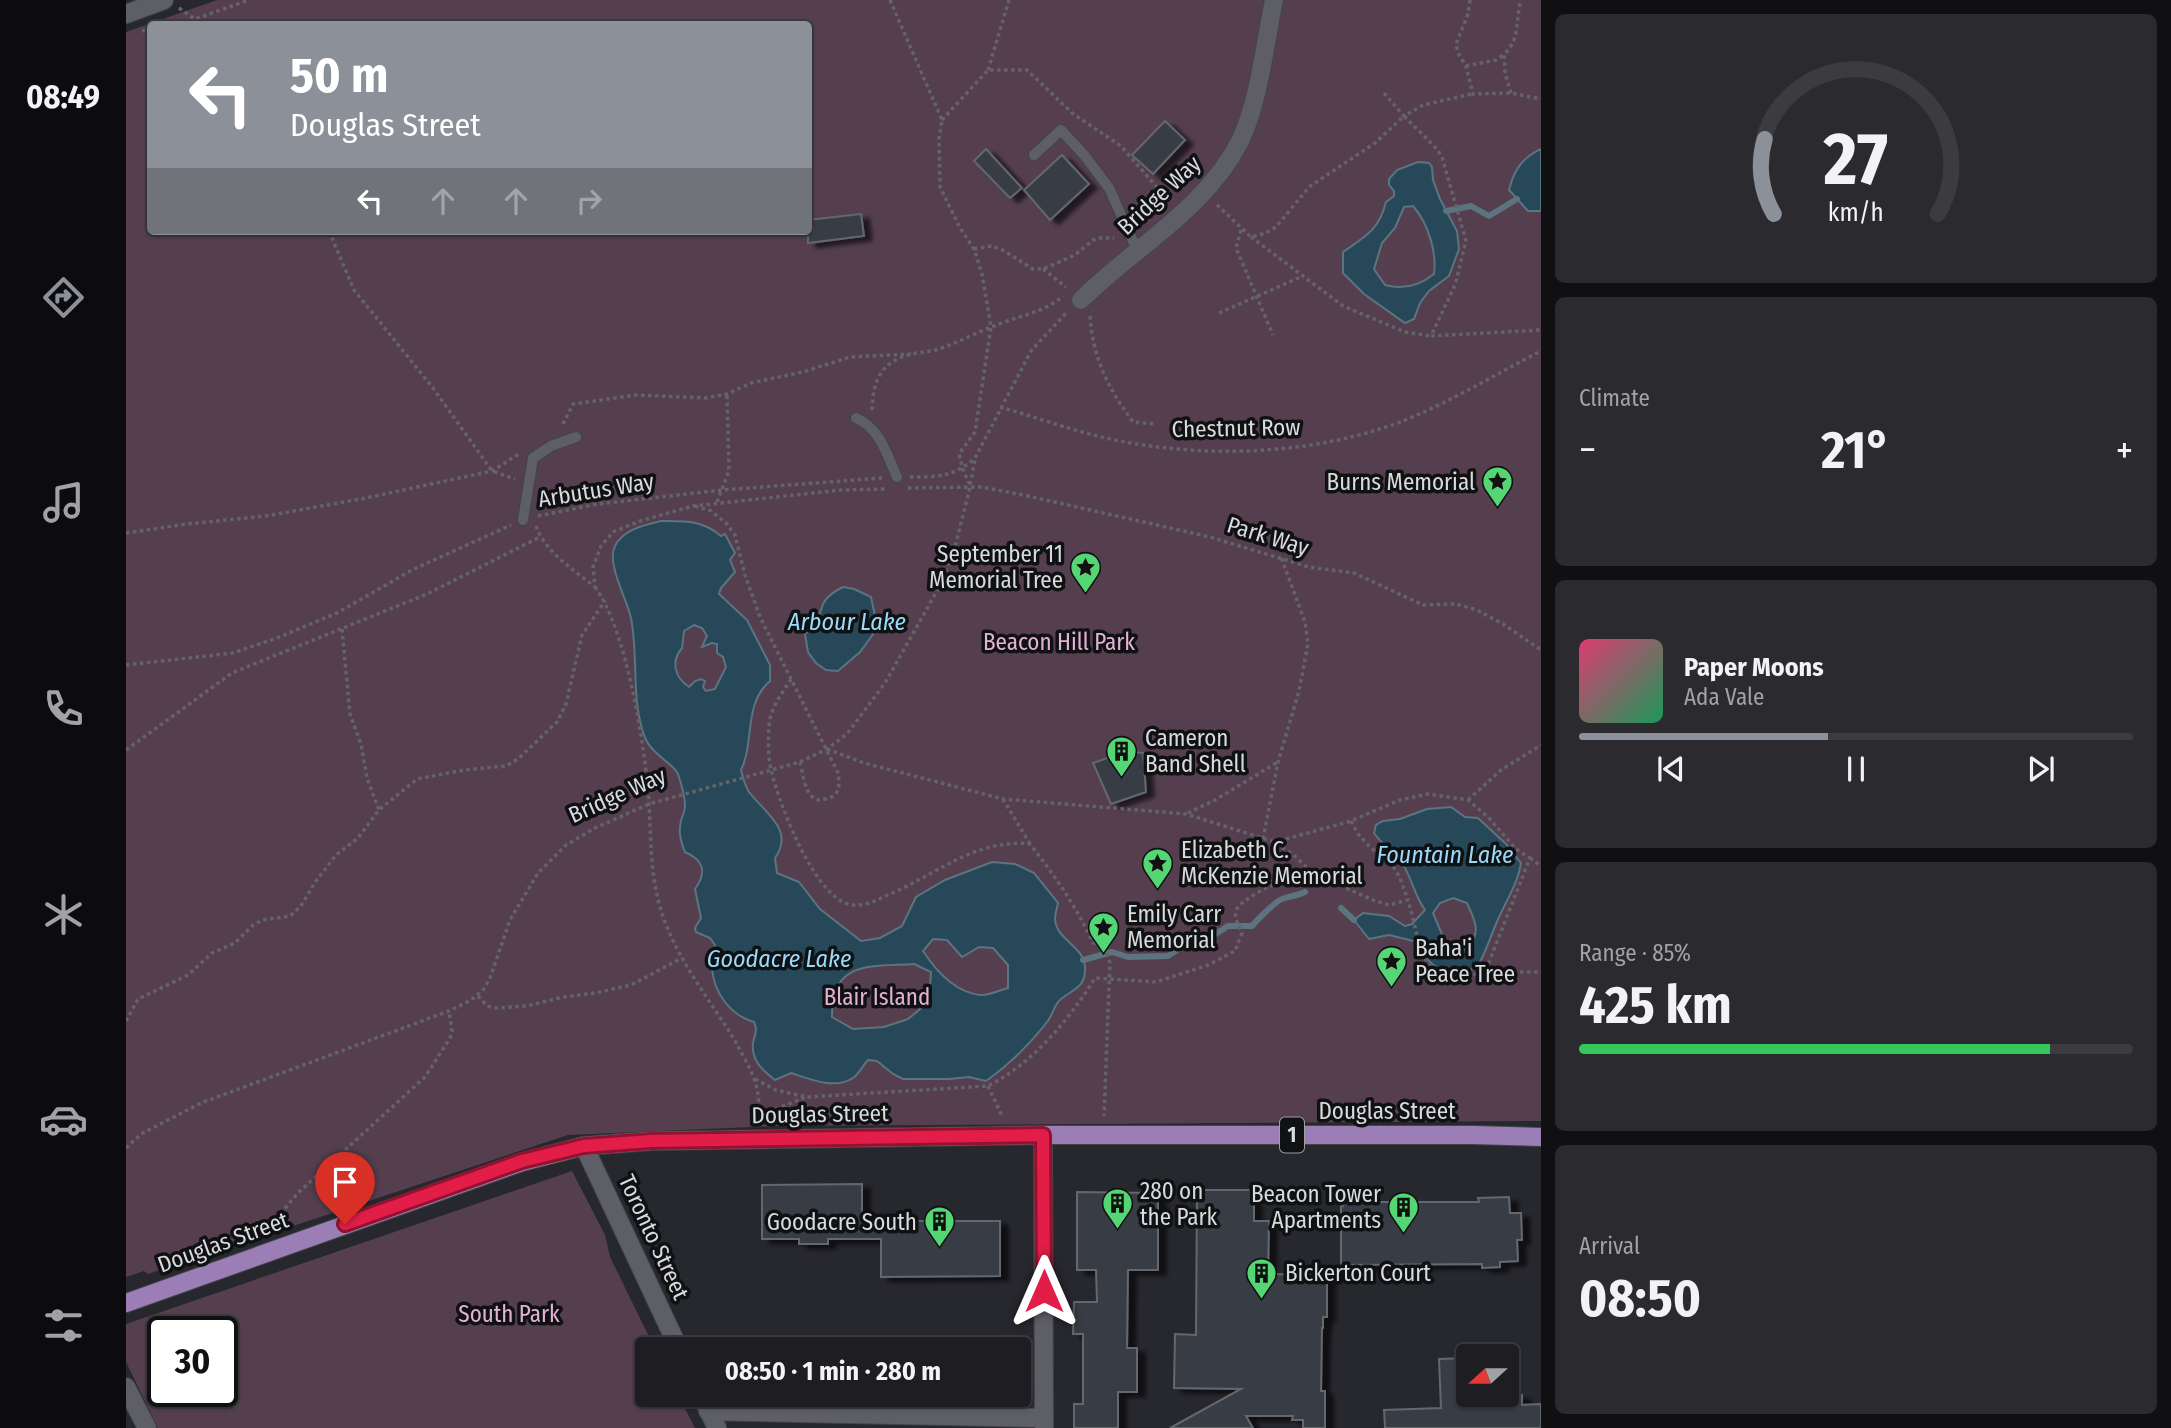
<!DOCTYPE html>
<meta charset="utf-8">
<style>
:root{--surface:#1d1d22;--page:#2a2a2f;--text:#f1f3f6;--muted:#a0a2a5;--line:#3b3b40;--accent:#8c9099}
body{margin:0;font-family:"Fira Sans Condensed",sans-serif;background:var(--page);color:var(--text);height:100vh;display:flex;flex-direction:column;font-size:26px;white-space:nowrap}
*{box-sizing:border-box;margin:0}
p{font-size:23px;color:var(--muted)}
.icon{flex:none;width:38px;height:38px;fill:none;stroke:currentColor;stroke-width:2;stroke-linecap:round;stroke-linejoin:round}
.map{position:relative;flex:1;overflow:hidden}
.panel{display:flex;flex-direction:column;gap:14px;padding:14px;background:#101013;width:630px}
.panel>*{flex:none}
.guide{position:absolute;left:21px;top:21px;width:665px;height:214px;border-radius:7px;box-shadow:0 2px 5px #0004,0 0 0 2px var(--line);background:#8c9099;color:#fff;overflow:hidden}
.needle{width:46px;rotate:249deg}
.controls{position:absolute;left:1330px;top:1344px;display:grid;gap:14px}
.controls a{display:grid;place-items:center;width:63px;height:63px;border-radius:7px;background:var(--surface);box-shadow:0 2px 5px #0004,0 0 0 2px var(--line);font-size:35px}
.speed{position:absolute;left:21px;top:1316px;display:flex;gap:14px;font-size:35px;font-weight:700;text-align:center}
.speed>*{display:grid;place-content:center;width:91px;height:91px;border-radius:50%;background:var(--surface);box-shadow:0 2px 5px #0004,0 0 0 2px var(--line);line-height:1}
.speed .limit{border:4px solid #111;border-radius:10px;background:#fff;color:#111}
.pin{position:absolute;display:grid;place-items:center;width:60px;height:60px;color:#fff;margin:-72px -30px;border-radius:50% 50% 50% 0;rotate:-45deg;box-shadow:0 0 7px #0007}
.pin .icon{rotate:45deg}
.me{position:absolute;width:77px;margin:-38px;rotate:0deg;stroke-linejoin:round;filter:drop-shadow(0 0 5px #0008)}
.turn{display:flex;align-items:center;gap:24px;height:147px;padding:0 28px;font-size:32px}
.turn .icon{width:91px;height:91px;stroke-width:2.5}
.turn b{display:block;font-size:49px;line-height:60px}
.lanes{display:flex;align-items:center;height:66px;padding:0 28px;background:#0003;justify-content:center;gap:35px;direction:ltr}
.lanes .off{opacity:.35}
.big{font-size:52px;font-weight:700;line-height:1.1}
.panel .widget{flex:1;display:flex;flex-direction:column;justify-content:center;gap:10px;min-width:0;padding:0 24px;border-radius:10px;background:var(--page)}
.panel .dial{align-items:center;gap:0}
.dial svg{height:182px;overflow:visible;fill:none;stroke:var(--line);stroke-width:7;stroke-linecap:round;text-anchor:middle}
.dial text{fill:var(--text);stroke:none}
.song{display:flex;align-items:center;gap:21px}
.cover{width:84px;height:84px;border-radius:10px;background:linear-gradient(135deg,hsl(340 70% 55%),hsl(150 70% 35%))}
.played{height:7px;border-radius:4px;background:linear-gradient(90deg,var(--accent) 45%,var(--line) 45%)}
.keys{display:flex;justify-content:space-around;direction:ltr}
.heat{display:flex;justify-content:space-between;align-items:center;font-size:38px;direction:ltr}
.charge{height:10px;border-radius:5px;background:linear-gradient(90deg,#34c759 85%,var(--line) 0)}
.trip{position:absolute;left:509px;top:1337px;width:396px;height:70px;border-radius:7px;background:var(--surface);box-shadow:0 2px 5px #0004,0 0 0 2px var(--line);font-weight:700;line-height:70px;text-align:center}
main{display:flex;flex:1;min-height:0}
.menu{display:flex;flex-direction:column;width:126px;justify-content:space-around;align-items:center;background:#0c0c0e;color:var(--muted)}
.menu .icon{width:49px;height:49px}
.menu .current{color:var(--accent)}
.menu b{font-size:32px;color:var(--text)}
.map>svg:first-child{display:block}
.green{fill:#553f4f;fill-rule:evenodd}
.water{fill:#274858;stroke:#5c7480;stroke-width:2;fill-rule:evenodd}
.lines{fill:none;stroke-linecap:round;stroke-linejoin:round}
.stream{stroke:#5c7480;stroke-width:6}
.building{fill:#393e44;stroke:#62676e;stroke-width:2;filter:url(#shadow)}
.lane-casing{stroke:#44454a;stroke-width:13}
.street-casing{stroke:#44454a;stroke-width:20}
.primary-casing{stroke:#44454a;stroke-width:20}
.path{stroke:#636369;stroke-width:3.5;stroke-dasharray:3.5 3.5;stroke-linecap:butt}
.lane{stroke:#5e5e66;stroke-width:10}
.street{stroke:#5e5e66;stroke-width:18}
.primary{stroke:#9b7eb6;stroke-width:18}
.route-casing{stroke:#92132f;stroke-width:18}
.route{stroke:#e11d48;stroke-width:12}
.labels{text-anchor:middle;stroke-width:7;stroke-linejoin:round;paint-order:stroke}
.shield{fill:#101113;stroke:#9d9ea1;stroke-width:2}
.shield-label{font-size:21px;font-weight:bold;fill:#d9dade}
.street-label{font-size:23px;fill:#d9dade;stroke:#101113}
.poi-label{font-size:23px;fill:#d9dade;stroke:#101113;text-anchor:start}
.park-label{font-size:23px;fill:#e4b1d6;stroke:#101113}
.water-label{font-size:24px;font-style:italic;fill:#9adaf9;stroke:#101113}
</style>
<main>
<nav class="menu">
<b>08:49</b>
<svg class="icon current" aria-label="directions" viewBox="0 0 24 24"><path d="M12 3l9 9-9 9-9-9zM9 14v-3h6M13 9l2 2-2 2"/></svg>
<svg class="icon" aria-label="music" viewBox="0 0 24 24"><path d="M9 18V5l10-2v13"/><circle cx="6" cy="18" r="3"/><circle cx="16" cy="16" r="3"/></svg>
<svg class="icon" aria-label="phone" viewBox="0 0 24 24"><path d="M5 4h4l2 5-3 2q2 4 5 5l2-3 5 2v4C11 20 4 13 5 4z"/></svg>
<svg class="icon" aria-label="climate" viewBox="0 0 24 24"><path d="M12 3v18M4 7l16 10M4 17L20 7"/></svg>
<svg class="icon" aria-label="car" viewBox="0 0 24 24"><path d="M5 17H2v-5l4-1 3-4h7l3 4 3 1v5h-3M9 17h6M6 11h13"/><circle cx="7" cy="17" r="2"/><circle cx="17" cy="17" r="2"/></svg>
<svg class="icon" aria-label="filters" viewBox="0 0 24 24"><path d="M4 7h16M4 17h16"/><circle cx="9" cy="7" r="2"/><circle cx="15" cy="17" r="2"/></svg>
</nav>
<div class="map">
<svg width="1415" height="1428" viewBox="0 0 1415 1428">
<defs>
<filter id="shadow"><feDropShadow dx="8" dy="4.5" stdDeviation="2" flood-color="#0009"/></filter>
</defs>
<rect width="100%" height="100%" fill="#27272e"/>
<path class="green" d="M91 0H1415V1121L652 1126 442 1135 22 1274 18 1271 0 1277V32ZM24 24H682V231H24Z
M446 1171 479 1235 484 1257 529 1349H522V1395H552L569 1428H32L0 1362V1324ZM37 1332H96V1391H37Z"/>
<path class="water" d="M1415 149V211H1402L1383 190C1388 170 1396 158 1415 149Z
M1292 162 1303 163 1306 167 1307 180 1314 199 1331 231 1333 249 1323 276 1303 291 1294 303 1288 319 1279 323 1238 294 1217 273V252C1240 236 1253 230 1260 202L1268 196V191L1263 185V179L1271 170ZM1287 206C1302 223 1311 252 1308 274 1293 286 1277 290 1259 285L1248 269 1256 243 1269 228 1278 207Z
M535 521C559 521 576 520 595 536L599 534 609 553 604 560 609 572 595 588 593 594 621 620 644 665V681C617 704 629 741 615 770 617 778 619 786 623 792 639 813 669 830 649 858L651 873 673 882 694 909 735 941 754 938 776 926 790 897 819 880 866 862 889 864 908 873 932 903C931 908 929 914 929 919 930 940 958 946 959 967 960 988 947 989 935 999 928 1004 927 1015 921 1022 903 1045 884 1064 860 1081L843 1077 823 1079H777L767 1074 751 1061 742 1060C737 1065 733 1074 727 1078 708 1090 684 1079 665 1073L649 1080C636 1070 625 1060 627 1043 629 1033 632 1031 628 1022 604 1015 587 992 586 967 586 960 589 953 589 945L584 938 570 932 569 928 575 918 569 889C581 873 578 860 559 852 555 842 552 833 555 821 556 817 559 811 559 806 559 797 555 783 552 774 549 765 527 755 520 740 504 702 513 657 505 618 501 599 480 563 489 546 497 529 519 525 535 521ZM568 625 576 628 581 636 576 647 586 643 591 644V653L597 657 600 667 589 689 580 691 577 687 579 681 575 679 569 681 563 687C548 677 545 661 556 648L558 631ZM807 939 821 940 836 957 853 947 867 948 882 965V988C874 990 862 996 854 995 829 992 810 971 797 951ZM788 964 805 972 803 1002 782 1019 758 1027 727 1029 706 1017C705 960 744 967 788 964Z
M717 587 728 589 745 597 749 616 748 633 734 652 712 671 700 670 690 663 682 652 679 634C705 615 683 604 717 587Z
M1325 807 1339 817 1352 818 1380 844 1395 863C1392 884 1378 904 1370 924 1363 940 1359 955 1350 969L1315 972 1302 960 1300 944 1263 935 1243 939 1228 920 1237 913 1263 916 1279 926 1286 924 1299 910C1288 895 1286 878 1276 863 1268 852 1256 845 1248 833L1250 825 1257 821 1274 819 1301 809ZM1327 898 1341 903C1349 921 1355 930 1343 948L1329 951 1320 944 1307 913 1314 903Z"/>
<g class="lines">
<path class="stream" d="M1320 211 1345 206 1363 216 1391 199
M1215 908 1228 920
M957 960 986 952 1002 957 1042 956 1058 945 1088 935 1102 926H1126C1131 920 1150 901 1156 899 1164 896 1171 896 1179 892"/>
</g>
<path class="building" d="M1039 121 1059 140 1027 174 1006 155Z
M860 149 896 188 884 198 848 161Z
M936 155 963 184 924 220 898 190Z
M735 214 738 236 682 243V220Z
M1004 752 1017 753 1020 792 985 804 967 763 990 755Z
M736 1184V1221H874V1276L755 1277V1239H702V1244H673V1239H636V1185Z
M1071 1190H1124V1201H1128V1221H1143L1142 1274 1201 1275V1317H1197V1328H1196L1195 1391H1199V1428H1177V1420H1166L1167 1416H1120L1127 1428H1044L1115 1389 1048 1388 1049 1334 1070 1335Z
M951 1192 1032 1193V1270H1002L1001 1348H1011V1392H992V1428H948V1404H957V1334H947L948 1302H971L970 1270H951Z
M1383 1197 1384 1213H1395L1396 1240H1391L1392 1261 1374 1262V1267L1356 1268V1264L1215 1265V1206H1217V1202H1353L1352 1198Z
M1342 1358V1395H1396V1405L1415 1404V1428H1259L1258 1410 1315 1408 1313 1359Z"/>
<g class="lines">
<defs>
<path id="lane" d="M908 155 935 130 959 156 983 188 1011 250
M730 418C754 428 761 455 771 477
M397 520 407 458 425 446 450 437"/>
<path id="street" d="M0 14 38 0
M955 300C1007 248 1080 209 1114 141 1133 102 1139 43 1148 0
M917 1135 918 1428
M458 1146 553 1349
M0 1387 21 1428
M575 1395 591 1428
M582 1411 918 1418"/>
<path id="primary" d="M0 1303 396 1162 458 1146 525 1141 917 1135H1347L1415 1137"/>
</defs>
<use href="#lane" class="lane-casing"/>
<use href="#street" class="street-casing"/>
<use href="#primary" class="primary-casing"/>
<path class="path" d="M764 0 816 120 813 139 814 187 834 228 848 249 856 274 865 327 849 432 833 454 837 470 844 485
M1344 0 1342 14 1330 44 1332 53 1340 66 1347 94 1385 93 1415 99
M53 8 69 19 123 0
M43 24 69 19 73 24
M16 31 24 29
M1340 66 1370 60 1378 54
M862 70 883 0
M1258 93 1278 116 1297 105 1346 94
M1385 93 1379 73 1378 54C1395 39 1389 20 1395 0
M816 120 862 70H901L946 113 995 146 1042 200
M1091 205 1125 237 1140 233 1150 227 1183 187 1249 143 1278 116 1311 149 1316 157 1340 241 1329 285 1305 336 1415 330
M1115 230 1110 248 1147 335
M203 231 228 290 307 388 366 471 389 479
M1125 237 1217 306 1279 332 1305 336
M848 249 865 246 875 249 907 269H917L949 255 967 240 974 238H988
M917 269 940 287
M1093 313 1177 276
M964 316C967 359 982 388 1007 422L1029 424
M874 407C906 416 939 428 971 436 1062 458 1167 457 1257 428 1308 412 1366 376 1415 351
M746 410C747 381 754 362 786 354 795 352 804 352 813 349 831 343 849 333 868 326 891 316 918 313 937 296
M437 424 447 404 509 395 580 398 601 394 625 383 677 372 724 357 787 354
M784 477C811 477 828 477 849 458L905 351 941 312
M782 488 855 487 902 496 1084 537 1183 567 1228 573 1297 605 1330 604 1351 610 1377 624 1415 650
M591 502 603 471 601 394
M569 506 585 511 600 523 609 535 619 575 634 617 712 773C714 785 714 797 699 799 695 800 692 801 688 798 678 792 677 772 674 762
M412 516 472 504 596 490 756 478
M410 526C419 552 448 570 469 587L467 567 475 546 487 532 514 521 567 506 715 490 760 489
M0 533 61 524 140 516 240 498 366 471 393 454
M469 587C501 630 519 747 523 802 525 837 524 872 534 907 548 956 583 998 609 1041 618 1058 630 1076 632 1095 634 1103 630 1112 629 1121
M216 629 224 714 235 744 241 778 253 810
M0 665 107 653 151 638 211 613 286 570 385 525
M665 679C656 694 644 708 643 726 642 740 642 760 646 774 654 805 690 902 727 905 740 906 751 900 762 895 809 875 851 838 904 844 929 876 950 906 967 943L977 944 984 963 978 1116
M701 749 738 763 877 799 1060 814 1149 842 1170 857 1186 873 1247 900 1263 905 1282 900C1297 950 1292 990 1359 972L1404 858 1390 849 1362 817 1342 800 1302 794 1274 800 1225 821 1149 842
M0 750 106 673 301 594 414 537
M877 799 904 844
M1342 800 1375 770 1415 745
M1062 813 1089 800 1152 762
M1225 821 1232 834 1245 848 1267 866 1274 878 1282 900
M1137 839 1152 762 1173 691 1182 644 1179 622 1155 557
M1404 858 1415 866
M1359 972H1415
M352 996 361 1006 370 1008 401 1006 437 997 469 993 505 985 556 958
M0 1021 12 999 62 975 86 953 109 943 127 925 137 920 164 916 175 906 190 881 210 855 232 838 253 810 291 779 338 770 380 766 392 759 431 722 440 704 456 635 479 601
M629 1079 650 1090 680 1097 862 1086C907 1063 943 1020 969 978L1030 982 1082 965 1109 951 1116 933 1109 917 1112 906C1137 887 1154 880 1185 873
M862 1086 876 1116
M630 1117 680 1097
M0 1148 15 1134 75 1103 323 1011 345 1000 358 989 364 978 384 920 412 873 440 845 469 828 523 804 674 762 701 749 721 734 759 683 816 582 830 543 844 487 849 458
M145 1232 149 1220 172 1193 299 1077 324 1038 326 1031 323 1011"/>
<use href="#lane" class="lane"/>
<use href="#street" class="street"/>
<use href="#primary" class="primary"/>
</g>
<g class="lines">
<defs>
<path id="route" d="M219 1224 396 1161 458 1146 525 1141 917 1135 918 1291"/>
</defs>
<use href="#route" class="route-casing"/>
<use href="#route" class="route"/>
</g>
<defs>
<symbol id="sight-pin" viewBox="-11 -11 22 30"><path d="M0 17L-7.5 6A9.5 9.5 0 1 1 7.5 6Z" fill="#53d673" stroke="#101113"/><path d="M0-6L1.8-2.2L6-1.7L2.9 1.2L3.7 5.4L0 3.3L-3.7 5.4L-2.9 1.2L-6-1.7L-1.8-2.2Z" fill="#111"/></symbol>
<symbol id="building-pin" viewBox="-11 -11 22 30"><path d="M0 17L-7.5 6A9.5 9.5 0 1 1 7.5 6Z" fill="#53d673" stroke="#101113"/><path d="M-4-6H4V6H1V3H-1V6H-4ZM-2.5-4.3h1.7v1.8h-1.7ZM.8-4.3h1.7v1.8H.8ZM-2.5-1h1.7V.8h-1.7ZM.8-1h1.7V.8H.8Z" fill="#111"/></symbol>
</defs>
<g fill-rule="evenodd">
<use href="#sight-pin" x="1354" y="464" width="35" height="47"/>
<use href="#sight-pin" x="942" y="550" width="35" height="47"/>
<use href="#building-pin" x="978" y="734" width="35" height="47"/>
<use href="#sight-pin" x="1014" y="846" width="35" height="47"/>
<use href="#sight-pin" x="960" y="910" width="35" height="47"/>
<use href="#sight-pin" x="1248" y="944" width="35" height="47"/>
<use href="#building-pin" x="974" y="1186" width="35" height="47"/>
<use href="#building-pin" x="1260" y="1190" width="35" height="47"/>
<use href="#building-pin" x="796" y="1204" width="35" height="47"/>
<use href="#building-pin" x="1118" y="1256" width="35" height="47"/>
</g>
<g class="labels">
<rect class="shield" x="1154" y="1117.5" width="24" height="35" rx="5"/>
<g class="shield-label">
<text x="1166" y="1142">1</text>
</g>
<g class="street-label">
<text transform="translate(1033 195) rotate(-43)" y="8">Bridge Way</text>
<text transform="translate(1110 428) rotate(-1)" y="8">Chestnut Row</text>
<text transform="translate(470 490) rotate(-9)" y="8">Arbutus Way</text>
<text transform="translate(1142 536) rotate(17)" y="8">Park Way</text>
<text transform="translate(491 795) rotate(-24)" y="8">Bridge Way</text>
<text x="1261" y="1119">Douglas Street</text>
<text transform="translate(694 1114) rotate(-1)" y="8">Douglas Street</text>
<text transform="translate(528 1237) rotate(65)" y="8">Toronto Street</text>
<text transform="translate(97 1242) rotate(-20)" y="8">Douglas Street</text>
</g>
<g class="poi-label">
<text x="1349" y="490" text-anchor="end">Burns Memorial</text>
<text x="937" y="562" text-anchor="end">September 11<tspan x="937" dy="26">Memorial Tree</tspan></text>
<text x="1019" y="746">Cameron<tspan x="1019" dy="26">Band Shell</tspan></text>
<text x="1055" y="858">Elizabeth C.<tspan x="1055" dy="26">McKenzie Memorial</tspan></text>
<text x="1001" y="922">Emily Carr<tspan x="1001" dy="26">Memorial</tspan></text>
<text x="1289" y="956">Baha'i<tspan x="1289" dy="26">Peace Tree</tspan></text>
<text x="1014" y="1199">280 on<tspan x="1014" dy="26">the Park</tspan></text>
<text x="1255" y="1202" text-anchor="end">Beacon Tower<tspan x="1255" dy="26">Apartments</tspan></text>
<text x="791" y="1230" text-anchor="end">Goodacre South</text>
<text x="1159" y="1281">Bickerton Court</text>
</g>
<g class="park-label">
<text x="933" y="650">Beacon Hill Park</text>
<text x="751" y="1005">Blair Island</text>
<text x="383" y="1322">South Park</text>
</g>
<g class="water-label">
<text x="721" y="630">Arbour Lake</text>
<text x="1319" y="863">Fountain Lake</text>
<text x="653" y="967">Goodacre Lake</text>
</g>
</g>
</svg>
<div class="controls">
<a><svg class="needle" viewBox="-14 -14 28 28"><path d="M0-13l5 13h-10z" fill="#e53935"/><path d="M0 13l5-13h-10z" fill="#a0a2a5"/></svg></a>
</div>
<div class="speed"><div class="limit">30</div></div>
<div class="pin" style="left:219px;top:1224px;background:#d93025"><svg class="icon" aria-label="arrive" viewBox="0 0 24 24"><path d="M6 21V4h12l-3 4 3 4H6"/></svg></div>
<svg class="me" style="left:918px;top:1291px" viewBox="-20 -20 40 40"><path d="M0-17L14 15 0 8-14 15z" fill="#e11d48" stroke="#fff" stroke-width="4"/></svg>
<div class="trip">08:50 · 1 min · 280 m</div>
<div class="guide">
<div class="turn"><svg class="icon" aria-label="left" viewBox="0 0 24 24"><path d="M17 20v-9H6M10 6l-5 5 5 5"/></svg><div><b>50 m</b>Douglas Street</div></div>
<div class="lanes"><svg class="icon" aria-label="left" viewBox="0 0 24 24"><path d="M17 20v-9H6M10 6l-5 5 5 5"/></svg><svg class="icon off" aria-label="ahead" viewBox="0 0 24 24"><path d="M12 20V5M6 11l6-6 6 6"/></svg><svg class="icon off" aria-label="ahead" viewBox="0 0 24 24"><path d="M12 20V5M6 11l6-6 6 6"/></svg><svg class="icon off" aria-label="right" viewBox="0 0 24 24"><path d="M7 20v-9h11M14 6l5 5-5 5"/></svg></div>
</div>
</div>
<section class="panel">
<div class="widget dial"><svg viewBox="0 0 100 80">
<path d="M14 69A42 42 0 1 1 86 69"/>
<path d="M14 69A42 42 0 0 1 10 36" stroke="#8c9099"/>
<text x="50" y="56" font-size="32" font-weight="700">27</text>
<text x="50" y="72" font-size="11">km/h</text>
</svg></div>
<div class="widget"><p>Climate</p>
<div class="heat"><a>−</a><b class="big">21°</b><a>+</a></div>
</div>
<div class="widget">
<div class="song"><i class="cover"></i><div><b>Paper Moons</b><p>Ada Vale</p></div></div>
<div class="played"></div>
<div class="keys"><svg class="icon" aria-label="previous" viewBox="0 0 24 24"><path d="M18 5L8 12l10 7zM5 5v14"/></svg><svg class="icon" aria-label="pause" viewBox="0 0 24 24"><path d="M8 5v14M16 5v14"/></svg><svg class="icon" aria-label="next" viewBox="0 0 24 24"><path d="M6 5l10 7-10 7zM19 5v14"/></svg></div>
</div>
<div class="widget"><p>Range · 85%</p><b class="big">425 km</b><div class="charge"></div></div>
<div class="widget"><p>Arrival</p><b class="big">08:50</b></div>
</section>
</main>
